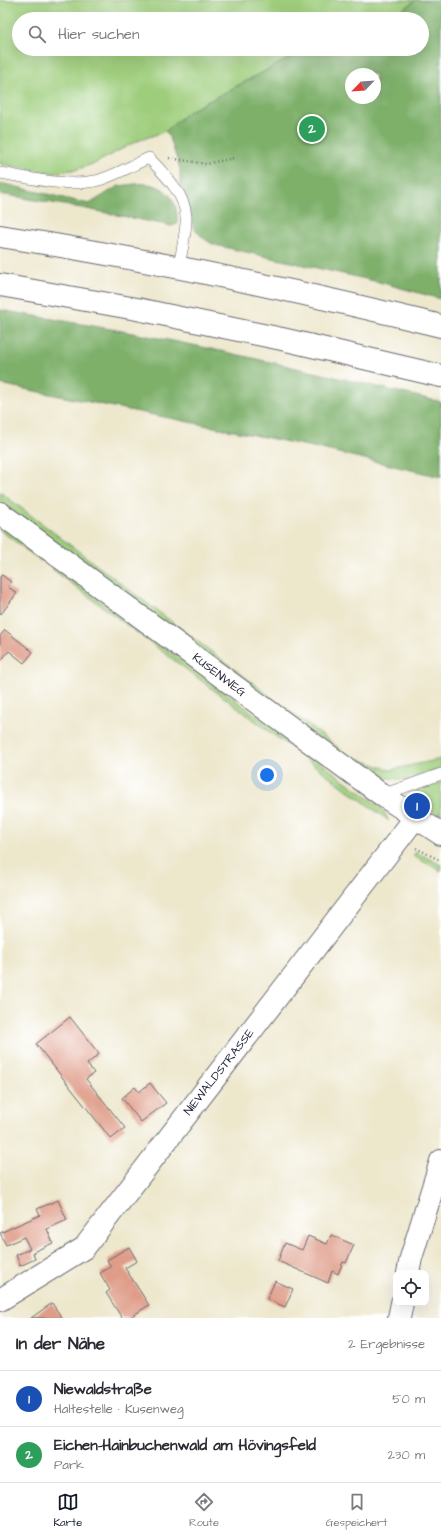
<!DOCTYPE html>
<html lang="de">
<head>
<meta charset="utf-8">
<style>
	:root { --surface:#fff; --page:#f7f7f7; --text:#2b2b33; --muted:#7c7c81; --line:#e1e1e2; --accent:#111827 }
	body { margin:0; font-family:"Architects Daughter",sans-serif; background:var(--page); color:var(--text) }
	.controls { position:absolute; right:12px; bottom:12px; display:grid; overflow:hidden; border-radius:8px; box-shadow:0 4px 16px #0002 }
	.controls button { width:36px; height:36px; display:grid; place-items:center; padding:0; border:0; border-bottom:1px solid var(--line); background:var(--surface); color:var(--text); font:20px sans-serif }
	.compass { position:absolute; left:345px; top:68px; width:36px; height:36px; border-radius:50%; background:var(--surface); box-shadow:0 4px 16px #0002; rotate:245deg }
	.you { position:absolute; left:267px; top:775px; width:14px; height:14px; margin:-10px; border:3px solid #fff; border-radius:50%; background:#1a73e8; box-shadow:0 0 0 6px #1a73e833 }
	.badge { display:grid; place-items:center; width:26px; height:26px; border-radius:50%; background:var(--accent); color:#fff; font-size:13px; font-weight:700 }
	.pin { position:absolute; translate:-50% -50%; border:2px solid #fff; box-shadow:0 1px 4px #0006 }
	.list { margin:0; padding:0; list-style:none }
	h2 { display:flex; justify-content:space-between; align-items:center; height:52px; margin:0; padding:0 16px; font-size:17px }
	h2 small { font-size:13px; font-weight:400; color:var(--muted) }
	.list li { display:grid; grid-template-columns:26px 1fr auto; gap:12px; align-items:center; box-sizing:border-box; height:56px; padding:0 16px; border-top:1px solid var(--line) }
	.list b { display:block; font-size:15px; white-space:nowrap }
	.list p { margin:0; font-size:13px; white-space:nowrap; color:var(--muted) }
	.list em { font-size:13px; font-style:normal; color:var(--muted) }
	.icon { flex:none; width:22px; height:22px; fill:none; stroke:currentColor; stroke-width:2; stroke-linecap:round; stroke-linejoin:round }
	.map { position:relative; flex:none; width:441px; height:1318px; overflow:hidden }
	.search { position:absolute; background:var(--surface); box-shadow:0 4px 16px #0002; left:12px; right:12px; top:12px; height:44px; display:flex; align-items:center; gap:10px; box-sizing:border-box; padding:0 14px; border-radius:22px; color:var(--muted); font-size:15px }
	.sheet { height:164px; background:var(--surface) }
	nav { display:flex; justify-content:space-around; align-items:center; box-sizing:border-box; height:56px; border-top:1px solid var(--line); background:var(--surface); font-size:11px; color:var(--muted) }
	nav a { display:grid; justify-items:center; gap:2px }
	nav .on { color:var(--accent) }
	.map>svg:first-child { display:block }
	.green { fill:#9ecd7b; stroke:#60785b }
	.forest { fill:#7eb06b; stroke:#506953; fill-rule:evenodd }
	.building { fill:#df9d89 }
	.lines { fill:none; stroke-linecap:round; stroke-linejoin:round }
	.service-casing { stroke:#69676e; stroke-width:12 }
	.minor-casing { stroke:#69676e; stroke-width:24 }
	.tertiary-casing { stroke:#69676e; stroke-width:24 }
	.motorway-casing { stroke:#69676e; stroke-width:24 }
	.path { stroke:#69676e; stroke-width:2.5; stroke-dasharray:1 3; stroke-linecap:butt }
	.service { stroke:#fff; stroke-width:11 }
	.minor { stroke:#fff; stroke-width:22 }
	.tertiary { stroke:#fff; stroke-width:22 }
	.motorway { stroke:#fff; stroke-width:22 }
	.labels { text-anchor:middle; dominant-baseline:central; stroke-width:3; stroke-linejoin:round; paint-order:stroke }
	.street-label { font-size:12px; fill:#22223b; stroke:#fff }
</style>
</head>
<body>
<div class="map">
<svg width="441" height="1318" viewBox="0 0 441 1318">
	<rect width="100%" height="100%" fill="#fff"/>
	<filter id="ink" filterUnits="userSpaceOnUse"><feTurbulence type="fractalNoise" baseFrequency=".025" numOctaves="2"/><feDisplacementMap in="SourceGraphic" scale="8" xChannelSelector="R" yChannelSelector="G"/><feConvolveMatrix kernelMatrix="1 2 1 2 8 2 1 2 1" color-interpolation-filters="sRGB"/></filter>
	<filter id="wash" filterUnits="userSpaceOnUse"><feTurbulence type="fractalNoise" baseFrequency=".012" numOctaves="4" result="noise"/><feDisplacementMap in="SourceGraphic" scale="16" xChannelSelector="R" yChannelSelector="G"/><feGaussianBlur stdDeviation="0.9" result="paint"/><feColorMatrix in="noise" values="0 0 0 0 0 0 0 0 0 0 0 0 0 0 0 0 0 1.4 0 .05"/><feComposite in="paint" operator="in"/></filter>
	<g filter="url(#wash)">
		<rect width="100%" height="100%" fill="#ede7cc"/>
		<g class="green">
			<path d="M0,0H416L401,11L384,19H19V49H311L299,53L188,112L166,131L135,142L96,163L78,169L54,173L0,164Z"/>
			<path d="M0,492L348,755L390,770L441,759V769L406,780L372,776L363,772L0,501Z"/>
			<path d="M0,521L41,555L42,559L41,561L0,530Z"/>
			<path d="M55,567L382,808L389,821L52,569Z"/>
			<path d="M441,782V816L408,797L422,788Z"/>
			<path d="M416,852L441,865V871L413,856Z"/>
		</g>
		<g class="forest">
			<path d="M416,0H441V299L379,282L215,245C206,241 200,236 194,228L180,182V169L171,141L166,131L188,112L299,53L311,49H422V19H384L401,11ZM351,74H375V98H351Z"/>
			<path d="M0,183L89,204C98,199 111,190 119,186C124,185 130,185 135,184C162,181 179,196 177,224L171,226L82,208L0,194Z"/>
			<path d="M0,310C41,317 82,324 122,331C229,351 335,377 441,402V477L313,447L0,384Z"/>
		</g>
		<g id="blocks">
			<g class="building">
				<path d="M2,575L11,582L8,587L17,593L1,614L0,613V577Z"/>
				<path d="M5,630L33,652L24,663L9,651L0,662V636Z"/>
				<path d="M70,1017L99,1054L87,1064L94,1073L86,1079L125,1128L111,1139L36,1044Z"/>
				<path d="M150,1083L166,1103L141,1122L122,1098L135,1087L139,1092Z"/>
				<path d="M58,1200L67,1220L47,1229L53,1243L33,1252L35,1259L20,1266L16,1255L30,1249L24,1237L6,1245L0,1233L40,1215L37,1209Z"/>
				<path d="M331,1235L354,1245L346,1263L343,1262L338,1274L332,1271L328,1283L278,1261L285,1243L302,1250L308,1236L327,1244Z"/>
				<path d="M129,1247L137,1261L125,1268L149,1305L129,1318H122L106,1293L110,1290L100,1273L111,1267L107,1260Z"/>
				<path d="M275,1281L293,1289L285,1307L267,1299Z"/>
				<path d="M52,1303L62,1318H31Z"/>
			</g>
		</g>
	</g>
	<g filter="url(#ink)">
		<use href="#blocks" fill-opacity="0" stroke="#69676e" stroke-width="1"/>
		<g class="lines">
			<g class="service-casing">
				<g id="service">
					<path d="M0,173C31,178 64,187 95,181C113,177 132,165 149,158C164,174 185,193 186,217C187,229 181,254 179,267"/>
					<path d="M382,795L441,774"/>
				</g>
			</g>
			<g class="minor-casing">
				<g id="minor">
					<path d="M408,1273L411,1258L441,1161"/>
					<path d="M0,1300L84,1248L415,818"/>
					<path d="M399,1318L402,1303"/>
				</g>
			</g>
			<g class="tertiary-casing">
				<path id="tertiary" d="M0,513L382,795L441,834"/>
			</g>
			<g class="motorway-casing">
				<g id="motorway">
					<path d="M0,236C148,259 295,290 441,326"/>
					<path d="M0,285L137,309L282,339L441,376"/>
				</g>
			</g>
			<g class="path">
				<path d="M169,158L206,164L234,158"/>
				<path d="M416,848L441,861"/>
			</g>
			<use href="#service" class="service"/>
			<use href="#minor" class="minor"/>
			<use href="#tertiary" class="tertiary"/>
			<use href="#motorway" class="motorway"/>
		</g>
	</g>
	<g class="labels">
		<g class="street-label">
			<text transform="translate(219 675) rotate(37)">KUSENWEG</text>
			<text transform="translate(219 1072) rotate(-52)">NIEWALDSTRASSE</text>
		</g>
	</g>
</svg>
<div class="controls">
<button><svg class="icon" aria-label="locate" viewBox="0 0 24 24"><circle cx="12" cy="12" r="6"/><path d="M12 2v4M12 18v4M2 12h4M18 12h4"/></svg></button>
</div>
<svg class="compass" viewBox="-18 -18 36 36"><path d="M0-13l5 13h-10z" fill="#e53935"/><path d="M0 13l5-13h-10z" fill="#7c7c81"/></svg>
<div class="you"></div>
<div class="pin badge" style="left:417px;top:806px;background:#1a4fb4">1</div>
<div class="pin badge" style="left:312px;top:129px;background:#2e9e5b">2</div>
<div class="search"><svg class="icon" aria-label="search" viewBox="0 0 24 24"><circle cx="10" cy="10" r="6"/><path d="M15 15l6 6"/></svg>Hier suchen</div>
</div>
<section class="sheet">
<h2>In der Nähe<small>2 Ergebnisse</small></h2>
<ul class="list">
<li><span class="badge" style="background:#1a4fb4">1</span><div><b>Niewaldstraße</b><p>Haltestelle · Kusenweg</p></div><em>50 m</em></li>
<li><span class="badge" style="background:#2e9e5b">2</span><div><b>Eichen-Hainbuchenwald am Hövingsfeld</b><p>Park</p></div><em>230 m</em></li>
</ul>
</section>
<nav>
<a class="on"><svg class="icon" aria-label="map" viewBox="0 0 24 24"><path d="M3 6l6-2 6 2 6-2v14l-6 2-6-2-6 2zM9 4v14M15 6v14"/></svg>Karte</a>
<a><svg class="icon" aria-label="directions" viewBox="0 0 24 24"><path d="M12 3l9 9-9 9-9-9zM9 14v-3h6M13 9l2 2-2 2"/></svg>Route</a>
<a><svg class="icon" aria-label="saved" viewBox="0 0 24 24"><path d="M7 4h10v16l-5-4-5 4z"/></svg>Gespeichert</a>
</nav>
</body>
</html>
